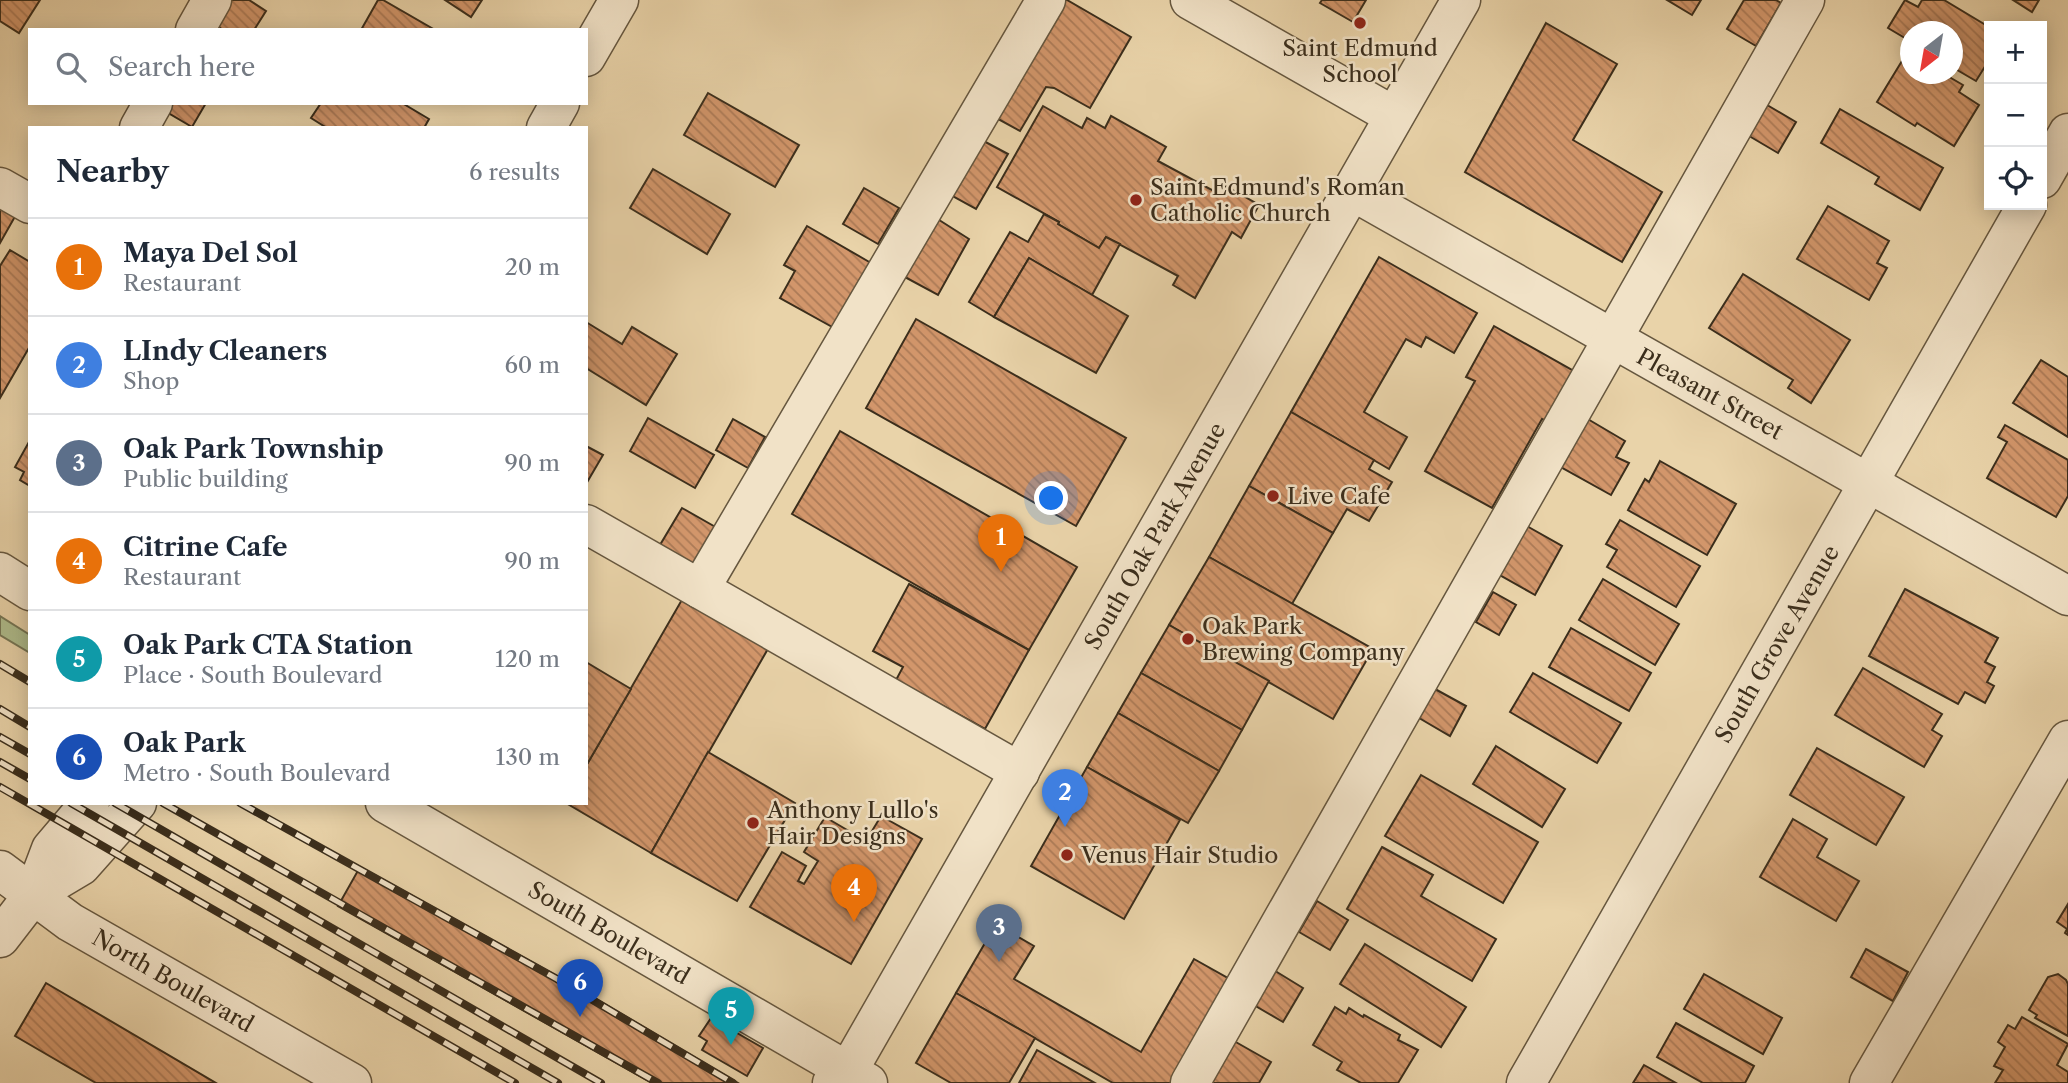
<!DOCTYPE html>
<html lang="en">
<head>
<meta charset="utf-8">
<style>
	:root { --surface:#fff; --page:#f2f2f3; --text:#1f2937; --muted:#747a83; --line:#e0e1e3; --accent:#8f2418 }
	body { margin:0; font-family:"Libre Caslon Text",serif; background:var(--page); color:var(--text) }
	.controls { position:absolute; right:21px; top:21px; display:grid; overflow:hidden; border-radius:0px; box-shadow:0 4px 18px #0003 }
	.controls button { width:63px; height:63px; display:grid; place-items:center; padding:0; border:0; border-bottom:2px solid var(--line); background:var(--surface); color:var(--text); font:35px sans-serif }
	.compass { position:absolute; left:1900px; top:21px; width:63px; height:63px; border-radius:50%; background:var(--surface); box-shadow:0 4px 18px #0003; rotate:211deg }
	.you { position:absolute; left:1052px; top:499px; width:24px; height:24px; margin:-18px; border:5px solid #fff; border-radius:50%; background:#1a73e8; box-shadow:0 0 0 10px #1a73e833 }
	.badge { display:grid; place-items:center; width:46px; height:46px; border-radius:50%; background:var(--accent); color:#fff; font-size:23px; font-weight:700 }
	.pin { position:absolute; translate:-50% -58px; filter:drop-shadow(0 2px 4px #0008) }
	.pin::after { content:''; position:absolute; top:37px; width:24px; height:21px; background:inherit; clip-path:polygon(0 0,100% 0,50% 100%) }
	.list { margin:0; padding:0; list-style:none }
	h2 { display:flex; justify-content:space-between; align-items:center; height:91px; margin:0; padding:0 28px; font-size:30px }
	h2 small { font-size:23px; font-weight:400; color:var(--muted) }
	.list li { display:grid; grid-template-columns:46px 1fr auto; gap:21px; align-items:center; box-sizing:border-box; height:98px; padding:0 28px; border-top:2px solid var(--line) }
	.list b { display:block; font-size:26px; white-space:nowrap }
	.list p { margin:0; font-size:23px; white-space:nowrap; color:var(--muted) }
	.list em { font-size:23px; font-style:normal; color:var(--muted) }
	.icon { flex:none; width:38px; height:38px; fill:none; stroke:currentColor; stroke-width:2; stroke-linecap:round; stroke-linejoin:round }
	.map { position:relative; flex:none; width:2068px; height:1083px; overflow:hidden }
	.search { position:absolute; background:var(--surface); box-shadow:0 4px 18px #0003; left:28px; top:28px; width:560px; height:77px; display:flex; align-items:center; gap:18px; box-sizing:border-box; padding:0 24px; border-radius:0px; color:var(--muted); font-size:26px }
	.panel { position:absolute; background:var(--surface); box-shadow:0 4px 18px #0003; left:28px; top:126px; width:560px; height:679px; border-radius:0px }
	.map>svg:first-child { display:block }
	.green { fill:#afbe8e; stroke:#757655; stroke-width:2 }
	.building { fill:url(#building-back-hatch); stroke:#3b2e1c; stroke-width:2 }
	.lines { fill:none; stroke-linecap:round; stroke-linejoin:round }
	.minor-casing { stroke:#66573f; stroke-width:41 }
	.minor { stroke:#f1e2c7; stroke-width:38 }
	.rail-casing { stroke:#3b2e1c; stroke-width:8 }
	.rail { stroke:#f1e2c7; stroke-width:5; stroke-dasharray:16; stroke-linecap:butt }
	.poi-dot { fill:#8f2418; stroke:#f1e2c7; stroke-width:2.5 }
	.labels { text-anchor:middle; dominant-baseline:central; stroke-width:5; stroke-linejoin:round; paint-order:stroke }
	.poi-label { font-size:23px; fill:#3b2e1c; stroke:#f1e2c7; text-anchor:start }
	.street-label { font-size:23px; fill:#3b2e1c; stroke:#f1e2c7 }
</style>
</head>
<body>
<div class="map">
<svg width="2068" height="1083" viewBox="0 0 2068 1083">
	<defs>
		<pattern id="building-back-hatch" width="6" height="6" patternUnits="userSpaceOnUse" patternTransform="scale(1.75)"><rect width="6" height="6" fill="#d2966b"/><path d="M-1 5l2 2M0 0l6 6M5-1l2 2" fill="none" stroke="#ac7b57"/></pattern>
	</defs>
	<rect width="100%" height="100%" fill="#e9d3a9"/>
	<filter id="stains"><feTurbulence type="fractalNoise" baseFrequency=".00286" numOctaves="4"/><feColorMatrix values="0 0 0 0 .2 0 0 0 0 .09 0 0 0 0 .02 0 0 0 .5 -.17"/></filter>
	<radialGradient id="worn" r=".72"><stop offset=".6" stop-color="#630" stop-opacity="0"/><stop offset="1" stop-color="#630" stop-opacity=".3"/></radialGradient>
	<path class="green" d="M0,616L30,635V653L0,635Z"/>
	<g class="building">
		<path d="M0,0H40L19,33L0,21Z"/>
		<path d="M230,0H249L266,11L254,30H223L215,24Z"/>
		<path d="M378,0H383L435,30H361Z"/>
		<path d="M445,0H482L471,17Z"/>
		<path d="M1055,0H1067L1131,37L1090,108L1054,88L1046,87L1020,131L989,114Z"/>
		<path d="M1322,0H1366L1353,22L1320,3Z"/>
		<path d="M1667,0H1701L1692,15Z"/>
		<path d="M1744,0H1776L1781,3L1756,46L1727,29Z"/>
		<path d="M1905,0L1918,7L1922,0H1944L1989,27V60L1976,81L1952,67V32H1910V41L1888,28Z"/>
		<path d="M2013,0H2039L2032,12Z"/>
		<path d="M1546,23L1617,64L1573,140L1662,192L1622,262L1465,172Z"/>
		<path d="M1908,51L1910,53V74H1944L1963,85L1959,92L1979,105L1954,146L1917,123L1915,126L1877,102Z"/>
		<path d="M708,93L799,145L775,187L684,135Z"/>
		<path d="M1762,102L1796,122L1778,153L1744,133Z"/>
		<path d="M169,103H206L192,127L165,111Z"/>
		<path d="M321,103H402L429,119L424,128H327L311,118Z"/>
		<path d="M1043,106L1082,128L1087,118L1105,128L1111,116L1166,147L1158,161L1221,195L1226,186L1259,205L1241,238L1232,232L1195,298L1173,285L1178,276L1106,237L1099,248L1058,224L1059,222L997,187Z"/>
		<path d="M1840,109L1943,168L1920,210L1875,184L1879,177L1821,143Z"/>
		<path d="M978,138L1008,154L976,209L945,192Z"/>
		<path d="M653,169L730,214L707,254L630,208Z"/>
		<path d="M864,188L899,208L878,244L843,224Z"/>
		<path d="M0,204L17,213L0,243Z"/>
		<path d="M1828,206L1889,241L1877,263L1887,268L1869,300L1797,259Z"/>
		<path d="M1044,214L1059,222L1058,224L1099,248L1106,237L1120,244L1092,295L1029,258L994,317L969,302L1010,232L1028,242Z"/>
		<path d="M936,218L969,239L938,295L903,276Z"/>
		<path d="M807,226L871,263L834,328L780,298L795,271L784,265Z"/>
		<path d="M10,250L30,262V346L0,398V266Z"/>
		<path d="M1379,257L1477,313L1454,353L1426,337L1421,347L1406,339L1364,412L1407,437L1389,469L1291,412Z"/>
		<path d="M1029,258L1128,316L1096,373L994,317Z"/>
		<path d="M1743,274L1850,340L1811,403L1788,388L1793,380L1709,328Z"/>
		<path d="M916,319L1126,438L1076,526L866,408Z"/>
		<path d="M586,322L622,344L632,327L677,354L646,405L586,368Z"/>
		<path d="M1494,326L1579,374L1551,423L1542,419L1492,508L1425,471L1475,381L1466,377Z"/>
		<path d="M2041,360L2068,377V437L2013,403Z"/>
		<path d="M1291,412L1374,460L1369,469L1392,482L1369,521L1347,509L1333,533L1249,486Z"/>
		<path d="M648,418L714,455L695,488L630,451Z"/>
		<path d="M1586,418L1625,441L1616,457L1629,463L1611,495L1559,466Z"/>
		<path d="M733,419L765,437L748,468L716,450Z"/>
		<path d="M2005,425L2068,460V496L2056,517L1987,478L2007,442L1998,437Z"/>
		<path d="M840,431L1077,567L1029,650L792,514Z"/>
		<path d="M30,440V486L20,480L24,472L15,467Z"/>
		<path d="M586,446L603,455L586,484Z"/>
		<path d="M1660,461L1736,504L1707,555L1628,510L1645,479L1649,482Z"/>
		<path d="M1249,486L1333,533L1292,604L1209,557Z"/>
		<path d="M682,508L719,529L697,567L660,545Z"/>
		<path d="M1620,520L1700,566L1676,607L1607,567L1617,550L1606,544Z"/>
		<path d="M1525,525L1562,546L1535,595L1498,574Z"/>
		<path d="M1209,557L1373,649L1333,719L1169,625Z"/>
		<path d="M1603,579L1679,624L1655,665L1579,620Z"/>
		<path d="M909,584L1029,650L985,729L896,680L903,667L873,651Z"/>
		<path d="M1905,589L1998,638L1985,662L1995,667L1987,682L1994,686L1985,703L1965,692L1958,704L1869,656Z"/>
		<path d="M687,591L773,640L651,853L566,803H586V766Z"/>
		<path d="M1493,592L1516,605L1499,635L1476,622Z"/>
		<path d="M1169,625L1269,681L1242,730L1141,673Z"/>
		<path d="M1571,628L1651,673L1629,711L1549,667Z"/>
		<path d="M586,662L631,689L586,766Z"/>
		<path d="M1863,668L1942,714L1932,730L1942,736L1924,767L1835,715Z"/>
		<path d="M1141,673L1242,730L1219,771L1118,713Z"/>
		<path d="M1533,673L1621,723L1597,763L1510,712Z"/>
		<path d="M1435,689L1466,706L1450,736L1419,718Z"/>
		<path d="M1118,713L1219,771L1188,823L1087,767Z"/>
		<path d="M1496,746L1565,789L1542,827L1473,784Z"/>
		<path d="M1817,748L1904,797L1876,845L1790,795Z"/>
		<path d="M708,752L795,803L737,901L651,853Z"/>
		<path d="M1087,767L1180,820L1124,919L1031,866Z"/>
		<path d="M1421,775L1538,842L1503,903L1385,836Z"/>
		<path d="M881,816L922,839L851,964L750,907L782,852L806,866L798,881L804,884L818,861L804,852L825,817L866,841Z"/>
		<path d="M1793,819L1827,839L1817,857L1859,881L1836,921L1760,877Z"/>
		<path d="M1382,847L1433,875L1421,896L1496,939L1472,981L1347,909Z"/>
		<path d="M360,867L559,977L738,1083H652L338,906Z"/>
		<path d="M1317,901L1348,920L1330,950L1299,932Z"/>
		<path d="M2068,904V935L2065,933L2067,929L2057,922Z"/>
		<path d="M996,924L1034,946L1014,979L1141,1052L1194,959L1233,981L1175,1083H1113L956,993Z"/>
		<path d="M1365,944L1466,1007L1441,1047L1340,984Z"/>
		<path d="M1866,949L1908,972L1893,1001L1851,977Z"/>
		<path d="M1272,969L1303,988L1283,1022L1252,1004Z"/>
		<path d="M1704,974L1782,1018L1763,1054L1684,1009Z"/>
		<path d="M2058,974L2066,980L2068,984V1036L2035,1018L2037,1015L2029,1010L2048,977Z"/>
		<path d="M46,983L216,1083H96L15,1036Z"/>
		<path d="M956,993L1035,1038L1009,1083H951L916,1063Z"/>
		<path d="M1335,1007L1346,1014L1349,1008L1363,1017L1364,1015L1400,1035L1398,1040L1418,1050L1398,1083H1361L1337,1070L1342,1062L1313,1045Z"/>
		<path d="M2022,1017L2068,1044L2057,1065L2068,1072V1083H1995L2003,1070L1994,1066L2005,1047L1998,1042L2008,1025L2015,1029Z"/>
		<path d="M711,1018L763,1048L747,1076L702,1050L707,1041L699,1036Z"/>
		<path d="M1676,1023L1754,1066L1745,1083H1703L1657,1057Z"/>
		<path d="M1234,1041L1271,1062L1259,1083H1210Z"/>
		<path d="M1037,1050L1095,1083H1019Z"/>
		<path d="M1644,1065L1676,1083H1633Z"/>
	</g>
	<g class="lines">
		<g class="minor-casing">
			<g id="minor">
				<path d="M1190,0L1394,116"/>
				<path d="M195,30L212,0"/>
				<path d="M586,57L619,0"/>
				<path d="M139,128L153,103"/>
				<path d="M546,128L560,103"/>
				<path d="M2042,179L2068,133"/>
				<path d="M0,187L30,204"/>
				<path d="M1352,191L2068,596"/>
				<path d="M586,524L1020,772"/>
				<path d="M0,572L30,591"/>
				<path d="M700,589L1046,0"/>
				<path d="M385,803L868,1083"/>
				<path d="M0,870L70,922L352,1083"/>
				<path d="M34,894L51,849L90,803"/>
				<path d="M0,938L34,894L81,866L137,803"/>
				<path d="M832,1083L848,1071L1461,0"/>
				<path d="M1190,1083L1805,0"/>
				<path d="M1526,1083L2027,205"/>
				<path d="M1869,1083L2068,740"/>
			</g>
		</g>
		<use href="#minor" class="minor"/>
		<g class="rail-casing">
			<g id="rail">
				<path d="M0,664L30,682"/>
				<path d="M0,709L30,727"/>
				<path d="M0,737L30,754"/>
				<path d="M0,762L30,779"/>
				<path d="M0,787L515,1083"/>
				<path d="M71,803L558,1083"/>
				<path d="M115,803L601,1083"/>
				<path d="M163,803L658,1083"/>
				<path d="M240,803L557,979L733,1083"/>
			</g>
		</g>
		<use href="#rail" class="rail"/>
	</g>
	<g class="poi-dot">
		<circle cx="1360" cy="23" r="7"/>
		<circle cx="1136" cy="200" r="7"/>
		<circle cx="1273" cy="496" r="7"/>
		<circle cx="1188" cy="639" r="7"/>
		<circle cx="753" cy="823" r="7"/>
		<circle cx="1067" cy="855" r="7"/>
	</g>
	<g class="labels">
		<g class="poi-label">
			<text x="1360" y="48" text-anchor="middle">Saint Edmund<tspan x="1360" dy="26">School</tspan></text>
			<text x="1150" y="187">Saint Edmund's Roman<tspan x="1150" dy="26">Catholic Church</tspan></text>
			<text x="1287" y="496">Live Cafe</text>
			<text x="1202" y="626">Oak Park<tspan x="1202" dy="26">Brewing Company</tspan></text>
			<text x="767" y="810">Anthony Lullo's<tspan x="767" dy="26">Hair Designs</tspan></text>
			<text x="1081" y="855">Venus Hair Studio</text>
		</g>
		<g class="street-label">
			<text transform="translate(1710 394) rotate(29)">Pleasant Street</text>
			<text transform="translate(1155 536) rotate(-60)">South Oak Park Avenue</text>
			<text transform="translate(1777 644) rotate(-60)">South Grove Avenue</text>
			<text transform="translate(609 933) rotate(30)">South Boulevard</text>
			<text transform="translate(173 981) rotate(30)">North Boulevard</text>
		</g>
	</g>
	<rect width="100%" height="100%" filter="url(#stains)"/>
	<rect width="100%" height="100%" fill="url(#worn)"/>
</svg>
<div class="controls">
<button>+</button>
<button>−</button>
<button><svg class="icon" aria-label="locate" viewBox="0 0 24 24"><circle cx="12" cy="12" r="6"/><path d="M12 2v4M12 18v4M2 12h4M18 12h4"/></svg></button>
</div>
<svg class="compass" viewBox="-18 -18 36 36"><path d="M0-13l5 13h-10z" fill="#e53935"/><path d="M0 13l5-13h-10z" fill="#747a83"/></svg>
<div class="you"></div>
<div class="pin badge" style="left:1001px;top:572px;background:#e8710a">1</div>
<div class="pin badge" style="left:1065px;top:827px;background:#3f7fe0">2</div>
<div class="pin badge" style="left:999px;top:962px;background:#5c6f8a">3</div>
<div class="pin badge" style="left:854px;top:922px;background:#e8710a">4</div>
<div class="pin badge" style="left:731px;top:1045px;background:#0f9aa8">5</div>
<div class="pin badge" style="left:580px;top:1017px;background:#1a4fb4">6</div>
<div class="search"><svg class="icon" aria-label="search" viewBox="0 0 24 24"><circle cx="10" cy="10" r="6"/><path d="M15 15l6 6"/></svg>Search here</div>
<section class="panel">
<h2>Nearby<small>6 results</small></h2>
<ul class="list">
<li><span class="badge" style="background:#e8710a">1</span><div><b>Maya Del Sol</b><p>Restaurant</p></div><em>20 m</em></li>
<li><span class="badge" style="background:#3f7fe0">2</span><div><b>LIndy Cleaners</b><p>Shop</p></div><em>60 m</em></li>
<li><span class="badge" style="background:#5c6f8a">3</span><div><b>Oak Park Township</b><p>Public building</p></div><em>90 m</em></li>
<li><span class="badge" style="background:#e8710a">4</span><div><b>Citrine Cafe</b><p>Restaurant</p></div><em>90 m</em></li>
<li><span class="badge" style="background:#0f9aa8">5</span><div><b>Oak Park CTA Station</b><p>Place · South Boulevard</p></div><em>120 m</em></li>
<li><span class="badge" style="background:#1a4fb4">6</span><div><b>Oak Park</b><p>Metro · South Boulevard</p></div><em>130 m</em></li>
</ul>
</section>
</div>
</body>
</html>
